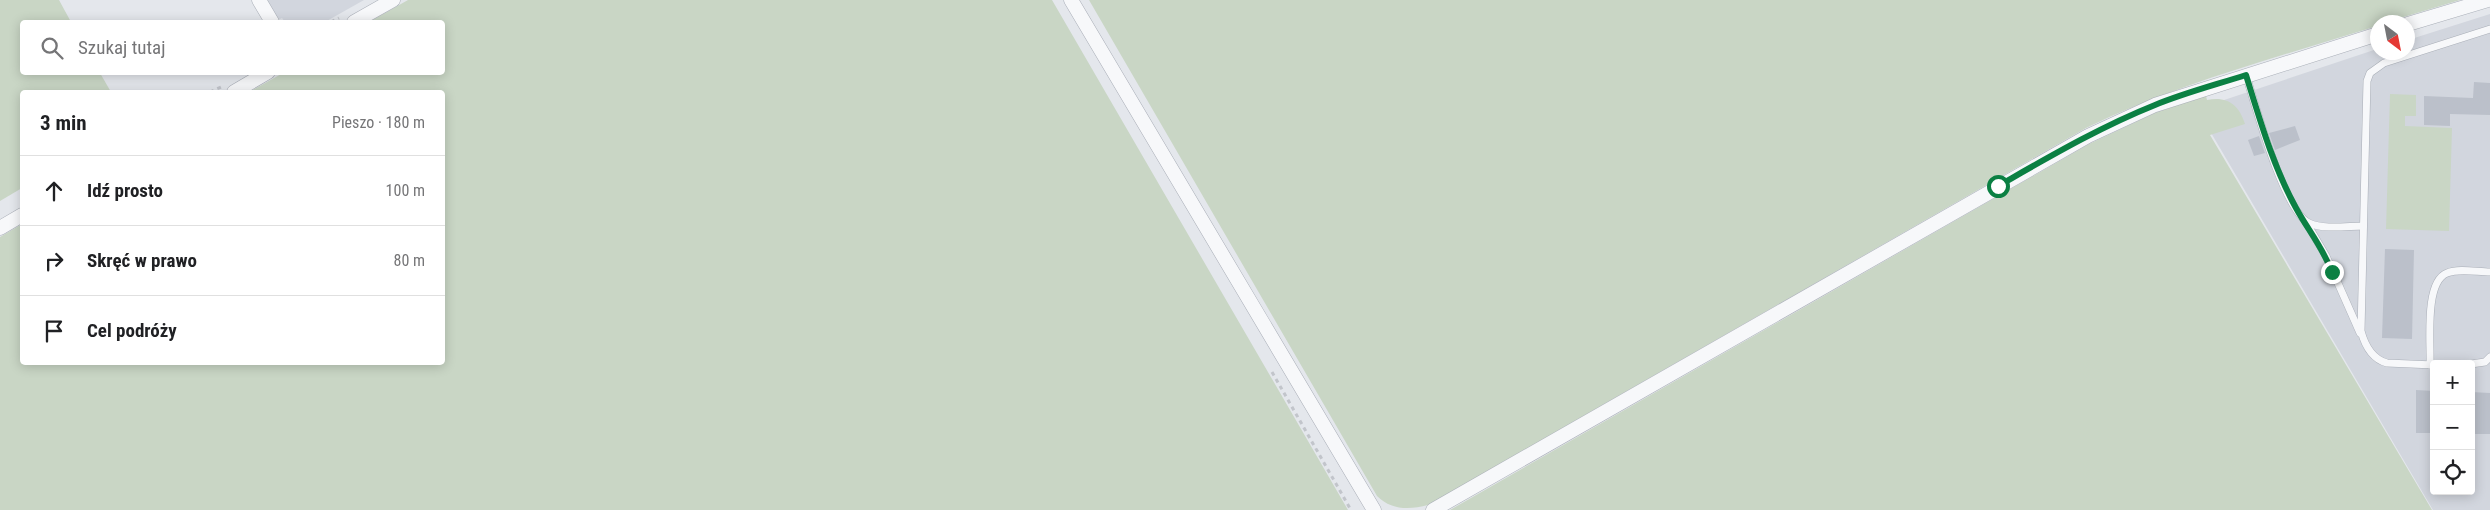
<!DOCTYPE html>
<html lang="pl">
<head>
<meta charset="utf-8">
<style>
	:root { --surface:#fff; --page:#f2f2f2; --text:#202124; --muted:#757577; --line:#e0e0e0 }
	body { margin:0; font-family:"Roboto Condensed",sans-serif; background:var(--page); color:var(--text) }
	.controls { position:absolute; right:15px; bottom:15px; display:grid; overflow:hidden; border-radius:5px; box-shadow:0 2px 12px #0003 }
	.controls button { width:45px; height:45px; display:grid; place-items:center; padding:0; border:0; border-bottom:1px solid var(--line); background:var(--surface); color:var(--text); font:25px sans-serif }
	.compass { position:absolute; left:2370px; top:15px; width:45px; height:45px; border-radius:50%; background:var(--surface); box-shadow:0 2px 12px #0003; rotate:148deg }
	.stop { position:absolute; width:15px; height:15px; margin:-11px; border:4px solid #0b8043; border-radius:50%; background:#fff }
	.stop.end { background:#0b8043; border-color:#fff; box-shadow:0 1px 5px #0008 }
	.list { margin:0; padding:0; list-style:none }
	h2 { display:flex; justify-content:space-between; align-items:center; height:65px; margin:0; padding:0 20px; font-size:21px }
	h2 small { font-size:16px; font-weight:400; color:var(--muted) }
	.list li { display:grid; grid-template-columns:32px 1fr auto; gap:15px; align-items:center; box-sizing:border-box; height:70px; padding:0 20px; border-top:1px solid var(--line) }
	.list b { display:block; font-size:19px; white-space:nowrap }
	.list em { font-size:16px; font-style:normal; color:var(--muted) }
	.icon { flex:none; width:28px; height:28px; fill:none; stroke:currentColor; stroke-width:2; stroke-linecap:round; stroke-linejoin:round }
	.map { position:relative; flex:none; width:2490px; height:510px; overflow:hidden }
	.search { position:absolute; background:var(--surface); box-shadow:0 2px 12px #0003; left:20px; top:20px; width:425px; height:55px; display:flex; align-items:center; gap:12px; box-sizing:border-box; padding:0 18px; border-radius:5px; color:var(--muted); font-size:19px }
	.panel { position:absolute; background:var(--surface); box-shadow:0 2px 12px #0003; left:20px; top:90px; width:425px; height:275px; border-radius:5px }
	.map>svg:first-child { display:block }
	.built { fill:#d2d6de; fill-rule:evenodd }
	.green { fill:#c9d6c5 }
	.building { fill:#bbc0ca }
	.lines { fill:none; stroke-linecap:round; stroke-linejoin:round }
	.lane-casing { stroke:#a9aeb7; stroke-width:8 }
	.street-casing { stroke:#a9aeb7; stroke-width:15 }
	.path { stroke:#c2c5cb; stroke-width:3; stroke-dasharray:4 4; stroke-linecap:butt }
	.lane { stroke:#f7f8fa; stroke-width:7 }
	.street { stroke:#f7f8fa; stroke-width:14 }
	.route { stroke:#0b8043; stroke-width:6 }
</style>
</head>
<body>
<div class="map">
<svg width="2490" height="510" viewBox="0 0 2490 510">
	<rect width="100%" height="100%" fill="#e4e7ec"/>
	<g class="built">
		<path d="M266,0H364L325,22H285L282,18L278,20Z"/>
		<path d="M2490,14V510H2433L2197,109L2377,49L2378,52H2408V40ZM2434,364H2471V491H2434Z"/>
	</g>
	<g class="green">
		<path d="M0,0H59L71,22H22V72L100,73L111,92H22V188L0,201Z"/>
		<path d="M408,0H1052L1348,510H0V237L22,224V362H442V92H249L283,73L442,72V22H369Z"/>
		<path d="M1089,0H2460L2387,22H2378L2377,26C2279,57 2179,83 2086,128L1428,505C1409,510 1391,510 1377,496Z"/>
		<path d="M2390,94L2416,95V116H2405V126L2452,128L2449,231L2386,229Z"/>
		<path d="M2206,96L2207,100C2228,96 2239,105 2245,124L2210,135L2432,510H1450L2089,144L2157,112Z"/>
	</g>
	<g class="building">
		<path d="M2474,82L2490,83V115L2450,114V126L2424,125V96L2473,98Z"/>
		<path d="M2295,126L2300,140L2275,150L2269,133Z"/>
		<path d="M2259,136L2265,153L2254,156L2248,140Z"/>
		<path d="M2385,249L2414,250L2412,339L2382,338Z"/>
		<path d="M2416,390L2434,391V433H2416Z"/>
		<path d="M2471,392L2490,393V434H2471Z"/>
	</g>
	<g class="lines">
		<g class="lane-casing">
			<g id="lane">
				<path d="M2246,75C2255,104 2284,211 2309,223C2324,230 2348,226 2363,226"/>
				<path d="M2306,222L2326,256L2360,333"/>
				<path d="M2471,364L2485,362L2490,357"/>
				<path d="M2430,365C2431,343 2424,282 2447,273C2459,268 2477,272 2490,272"/>
				<path d="M2434,365L2387,363C2372,359 2365,346 2361,331L2367,81L2370,73L2384,63L2490,29"/>
			</g>
		</g>
		<g class="street-casing">
			<g id="street">
				<path d="M259,0L272,22"/>
				<path d="M1071,0L1374,510"/>
				<path d="M354,22L393,0"/>
				<path d="M2408,24L2488,0"/>
				<path d="M234,92L268,72"/>
				<path d="M0,228L22,215"/>
				<path d="M1433,510L2088,136L2155,105L2378,34"/>
			</g>
		</g>
		<g class="path">
			<path d="M331,22L339,18"/>
			<path d="M210,92L221,87"/>
			<path d="M1272,372L1351,510"/>
		</g>
		<use href="#lane" class="lane"/>
		<use href="#street" class="street"/>
	</g>
	<g class="lines">
		<path class="route" d="M1998,186C2049,157 2100,127 2155,105C2184,93 2215,85 2246,75C2260,120 2273,166 2296,208C2308,230 2323,248 2332,272"/>
	</g>
</svg>
<div class="controls">
<button>+</button>
<button>−</button>
<button><svg class="icon" aria-label="locate" viewBox="0 0 24 24"><circle cx="12" cy="12" r="6"/><path d="M12 2v4M12 18v4M2 12h4M18 12h4"/></svg></button>
</div>
<svg class="compass" viewBox="-18 -18 36 36"><path d="M0-13l5 13h-10z" fill="#e53935"/><path d="M0 13l5-13h-10z" fill="#757577"/></svg>
<div class="stop" style="left:1998px;top:186px"></div>
<div class="stop end" style="left:2332px;top:272px"></div>
<div class="search"><svg class="icon" aria-label="search" viewBox="0 0 24 24"><circle cx="10" cy="10" r="6"/><path d="M15 15l6 6"/></svg>Szukaj tutaj</div>
<section class="panel">
<h2>3 min<small>Pieszo · 180 m</small></h2>
<ul class="list">
<li><svg class="icon" aria-label="ahead" viewBox="0 0 24 24"><path d="M12 20V5M6 11l6-6 6 6"/></svg><div><b>Idź prosto</b></div><em>100 m</em></li>
<li><svg class="icon" aria-label="right" viewBox="0 0 24 24"><path d="M7 20v-9h11M14 6l5 5-5 5"/></svg><div><b>Skręć w prawo</b></div><em>80 m</em></li>
<li><svg class="icon" aria-label="arrive" viewBox="0 0 24 24"><path d="M6 21V4h12l-3 4 3 4H6"/></svg><div><b>Cel podróży</b></div></li>
</ul>
</section>
</div>
</body>
</html>
